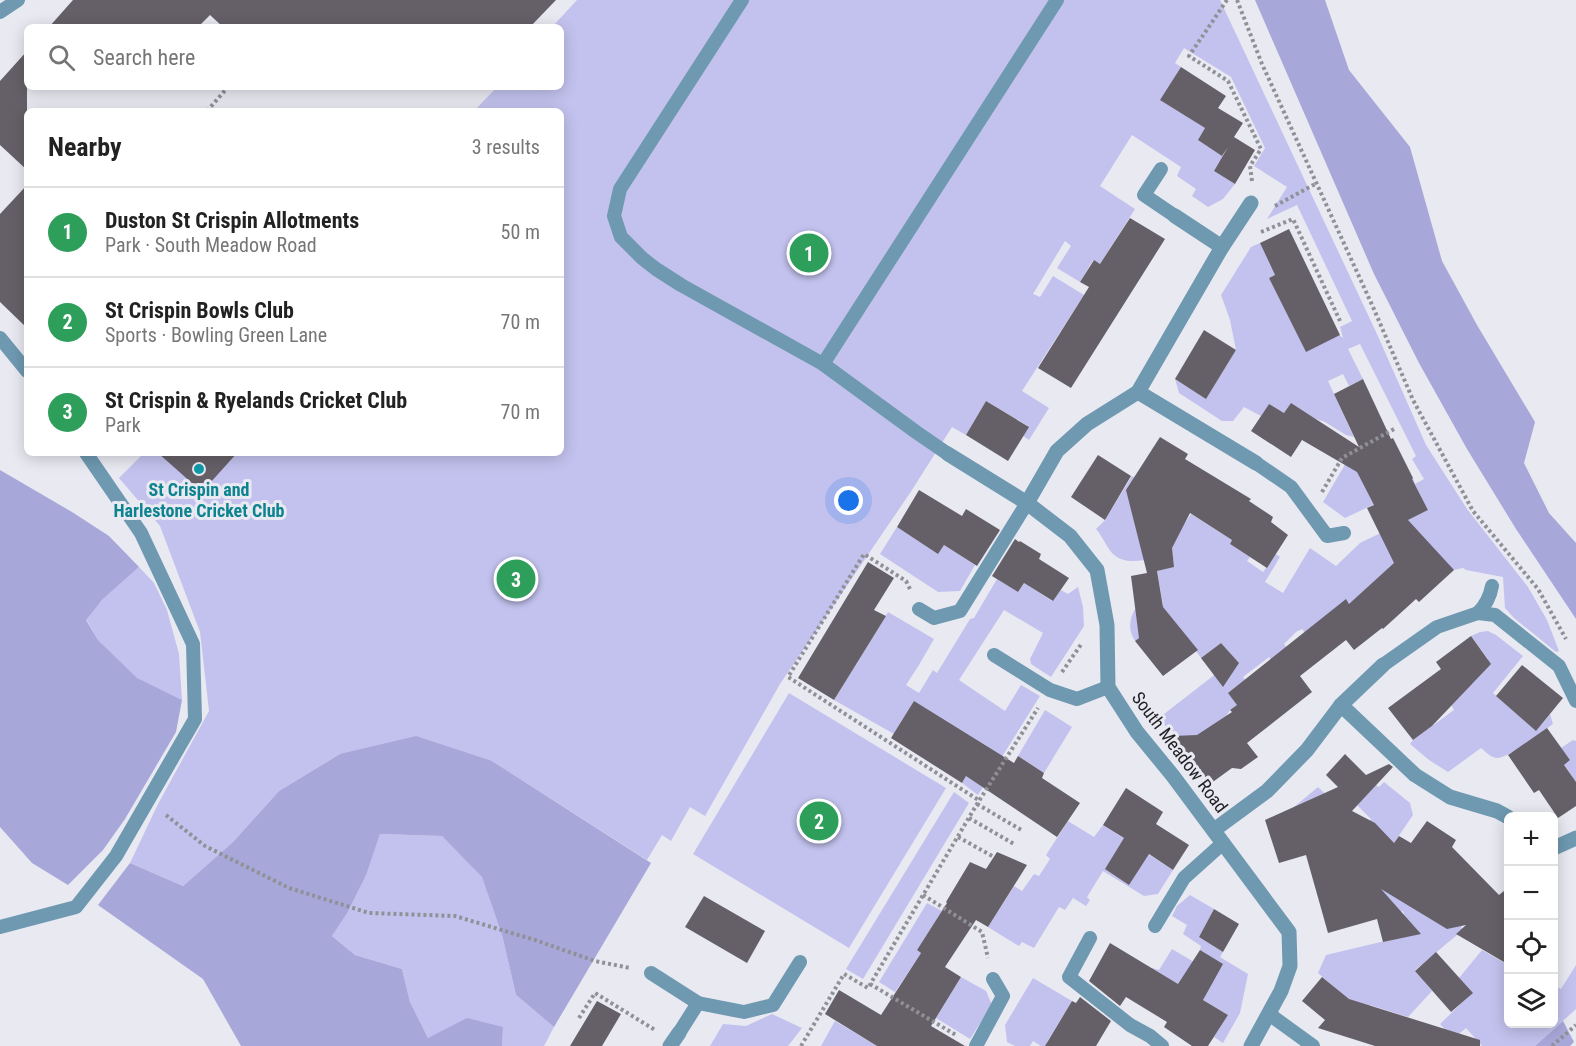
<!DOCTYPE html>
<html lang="en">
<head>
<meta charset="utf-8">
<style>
	:root { --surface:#fff; --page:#f2f2f2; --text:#222; --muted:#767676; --line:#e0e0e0; --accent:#0b8043 }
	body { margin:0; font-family:"Roboto Condensed",sans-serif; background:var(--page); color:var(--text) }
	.controls { position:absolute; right:18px; bottom:18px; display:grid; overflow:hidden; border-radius:9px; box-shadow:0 3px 15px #0003 }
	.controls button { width:54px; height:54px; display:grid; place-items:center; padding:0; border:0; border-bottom:2px solid var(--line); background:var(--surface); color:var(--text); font:30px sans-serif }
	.you { position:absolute; left:849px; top:501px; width:21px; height:21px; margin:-15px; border:4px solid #fff; border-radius:50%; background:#1a73e8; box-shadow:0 0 0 9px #1a73e833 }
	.badge { display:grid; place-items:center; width:39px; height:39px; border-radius:50%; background:var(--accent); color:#fff; font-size:20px; font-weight:700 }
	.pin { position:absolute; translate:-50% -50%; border:3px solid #fff; box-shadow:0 2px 6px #0006 }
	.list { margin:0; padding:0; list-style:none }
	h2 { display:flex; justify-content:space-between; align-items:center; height:78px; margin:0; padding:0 24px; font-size:26px }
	h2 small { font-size:20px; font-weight:400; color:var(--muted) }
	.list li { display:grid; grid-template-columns:39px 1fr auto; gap:18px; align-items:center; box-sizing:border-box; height:90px; padding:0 24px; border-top:2px solid var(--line) }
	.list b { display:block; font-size:22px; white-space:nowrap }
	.list p { margin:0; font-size:20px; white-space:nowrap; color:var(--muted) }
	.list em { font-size:20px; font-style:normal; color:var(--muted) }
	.icon { flex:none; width:33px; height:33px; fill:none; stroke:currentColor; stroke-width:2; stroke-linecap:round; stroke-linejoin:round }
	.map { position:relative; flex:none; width:1576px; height:1046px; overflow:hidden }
	.search { position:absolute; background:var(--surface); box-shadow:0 3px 15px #0003; left:24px; top:24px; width:540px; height:66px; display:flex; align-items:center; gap:15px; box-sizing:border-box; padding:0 21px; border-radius:9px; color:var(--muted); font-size:22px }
	.panel { position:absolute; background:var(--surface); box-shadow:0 3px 15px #0003; left:24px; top:108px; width:540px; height:348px; border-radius:9px }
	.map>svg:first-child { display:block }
	.green { fill:#c3c2ee }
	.forest { fill:#a8a7d9 }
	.building { fill:#656067 }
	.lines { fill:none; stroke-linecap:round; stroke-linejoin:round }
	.path { stroke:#909097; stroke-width:4; stroke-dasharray:3 3; stroke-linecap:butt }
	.service { stroke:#6e99b1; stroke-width:14 }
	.minor { stroke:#6e99b1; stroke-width:15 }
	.culture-dot { fill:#0f9aa8; stroke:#e9e9f2; stroke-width:2 }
	.labels { text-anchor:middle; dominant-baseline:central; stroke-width:6; stroke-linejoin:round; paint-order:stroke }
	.culture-label { font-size:18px; font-weight:bold; fill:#0d838f; stroke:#e9e9f2 }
	.street-label { font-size:18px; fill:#1f1f22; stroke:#e9e9f2 }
</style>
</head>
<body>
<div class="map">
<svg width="1576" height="1046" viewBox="0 0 1576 1046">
	<rect width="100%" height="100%" fill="#e9e9f2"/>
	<g class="green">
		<path d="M577,0H1220L1377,334L1426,445L1467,509L1528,587L1547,620L1559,651L1556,652L1514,618L1505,608L1503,577L1466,570L1463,568L1454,570L1363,621L1346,600L1318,650L1302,629L1296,632L1284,644L1299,664L1273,663L1269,657L1243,677L1264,705L1247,699L1230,710L1226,716L1182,747L1163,723L1164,714L1235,659L1221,643L1201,658L1196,651L1161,621L1135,641C1128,630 1129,620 1135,609L1163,605L1157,571L1174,566L1172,553C1154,557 1127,569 1112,553C1106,546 1103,537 1096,529L1105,520L1132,476L1170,500L1184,524L1191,514L1232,540L1230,544L1250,557L1247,561L1263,572L1276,554L1280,557L1265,582L1283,593L1310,548L1336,566L1360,543L1428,510L1415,485L1345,518L1323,502L1347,461L1362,454L1371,499L1413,478L1415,484L1424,479L1412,459L1416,456L1360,344L1348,349L1363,379L1349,386L1343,374L1328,381L1354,437L1346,435L1325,422L1316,419L1291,404L1284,413L1269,404L1261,416L1244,407L1233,421H1222L1179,393L1175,379L1206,398L1236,350L1230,320L1221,295L1251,247L1260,243L1275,275L1269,278L1343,338L1340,327L1352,321L1297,205L1267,219L1287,187L1254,166L1265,148L1231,77L1184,48L1175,63L1181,67L1161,100L1205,128L1199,140L1223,156L1214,171L1235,184L1223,199L1208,207L1192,196L1196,189L1177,176L1181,167L1132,135L1100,186L1135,209L1100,264L1093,260L1080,282L1057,268L1071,246L1065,241L1033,294L1040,297L1053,276L1084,295L1022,391L1049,408L1029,440L1023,436L1028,426L986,401L966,435L952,427L910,493L780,684L705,816L690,807L671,841L662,835L647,860L492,761L340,754L279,791L233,842L183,886L130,863L158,804L209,711L200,632L160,526L119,478L144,453H561V111H474L497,87H561V27H552Z"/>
		<path d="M897,527L938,553L944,545L975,565L960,591L938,592L880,554Z"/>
		<path d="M139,567L154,583L167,610L179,654L182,700L137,679L98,640L86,619L102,600Z"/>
		<path d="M997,579L1018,592L1024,583L1052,601L1061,590L1068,594L1078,587L1083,607L1084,626L1051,677L1031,664L1030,659L1043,633L1004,610L959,680L1005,711L1021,685L1040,696L978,795L962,783L985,745L894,734L834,700L888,612L934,639L919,665L906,685L919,693L933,670L937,673L970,619L974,618Z"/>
		<path d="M1488,631L1496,635L1523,656L1493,693L1510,708L1541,725L1550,714L1553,724C1542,732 1510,757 1498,758C1491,758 1486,752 1481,748L1448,772L1429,760L1410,744L1413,740L1454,710L1450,703L1453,685L1488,659L1471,636L1480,632Z"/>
		<path d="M789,693L946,788L849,948L693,854Z"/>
		<path d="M1045,710L1072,727L1044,773L1018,756Z"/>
		<path d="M1573,740L1576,741V782L1564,765L1570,760L1561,748Z"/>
		<path d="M1384,782L1410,803L1413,815L1385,856L1459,922L1463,930L1415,970L1432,991L1408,1017L1370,1005L1367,1015L1318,973L1326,955L1410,935L1403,911L1377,918L1302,826L1294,807L1318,787L1362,829L1371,819L1357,805L1376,785L1379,787Z"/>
		<path d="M954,792L969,803L863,979L846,969Z"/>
		<path d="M1068,821L1094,837L1103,825L1173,870L1158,894L1144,896L1103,871L1087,897L1090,900L1086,906L1073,898L1065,910L1059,907L1034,948L1022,942L1019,946L988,927L1014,886L1022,891L1034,874L1039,876L1050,859L1046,855Z"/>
		<path d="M380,834L442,836L482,876L502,935L516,995L554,1027L544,1046H502L503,1027L428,1038L410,1002L402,969L355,955L332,936C354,902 366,873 380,834Z"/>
		<path d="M1190,895L1214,909L1199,937L1223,952L1220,957L1248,974L1240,1013L1223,1043L1214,1037L1228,1015L1187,990L1147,975L1152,968L1159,970L1172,949L1216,975L1200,950L1201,946L1183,934L1187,925L1172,916L1177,906Z"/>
		<path d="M927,903L942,911L917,950L921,953L895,992L879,982Z"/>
		<path d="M1482,950L1508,965V1024H1554V985L1561,989L1576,965V1009L1535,1046H1482L1466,1028L1453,1039L1440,1024L1472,993L1459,978Z"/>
		<path d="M961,977L986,991L992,1005L970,1039L936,1018Z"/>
		<path d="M1033,978L1072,1001L1047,1042L1052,1046H1041L1033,1041L1030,1046H1015L1007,1042L1005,1025Z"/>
		<path d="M772,1014L802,1028L788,1046H710L723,1024L746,1026Z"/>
		<path d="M835,1021L877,1046H821Z"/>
	</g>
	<g class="forest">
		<path d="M1255,0H1325L1349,70L1410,147L1442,261L1477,325L1535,422L1524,463L1549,513L1576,543V619L1516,529L1467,449L1419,363L1374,274Z"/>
		<path d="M0,470L72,512L109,536L139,567L102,600L86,620L98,640L137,678L182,700L176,732L125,819L103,850L68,885L32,863L0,827Z"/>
		<path d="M416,736L492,761L651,863L554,1027L516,995L502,935L482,877L442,836L380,834L366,875L347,913L332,936L355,955L402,969L410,1002L428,1038L467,1018L503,1027L502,1046H241L203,979L98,905L130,863L183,886L233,842L279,791L340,754Z"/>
		<path d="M1563,1021L1574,1042L1570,1046H1535Z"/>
	</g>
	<g class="building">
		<path d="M73,0H556L530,27H223L210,15L198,27H49Z"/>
		<path d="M27,51V170L0,145V81Z"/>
		<path d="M1181,67L1226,96L1218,108L1243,123L1234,137L1255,150L1235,184L1214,171L1228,147L1222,156L1198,140L1205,128L1160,100Z"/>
		<path d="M27,185V328L0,302V214Z"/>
		<path d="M1130,218L1165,239L1071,388L1038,368L1089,287L1080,282L1094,260L1100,264Z"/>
		<path d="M1289,229L1340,335L1306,352L1269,278L1275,275L1260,243Z"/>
		<path d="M1204,330L1236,350L1206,399L1175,379Z"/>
		<path d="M1363,379L1391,439L1393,438L1413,478L1412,479L1428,510L1408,520L1454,570L1419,602L1416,599L1383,629L1382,628L1354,650L1346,640L1300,676L1312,692L1247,743L1258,757L1241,769L1232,768L1210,784L1173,736L1197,735L1232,712L1230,710L1237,705L1228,693L1346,599L1349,604L1394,563L1367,508L1374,505L1357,472L1302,440L1291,457L1251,431L1269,404L1284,413L1291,403L1359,447L1334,394Z"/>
		<path d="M986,401L1029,427L1008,461L966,435Z"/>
		<path d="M1160,437L1188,454L1185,459L1251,499L1249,501L1273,517L1271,522L1288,535L1267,568L1230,544L1232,540L1190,513L1172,548L1174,567L1157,571L1163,607L1198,650L1163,676L1135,641L1139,638L1131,576L1147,573L1126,490Z"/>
		<path d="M158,453H237L202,492Z"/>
		<path d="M1098,455L1131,476L1105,520L1071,497Z"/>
		<path d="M919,490L962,516L966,509L1000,530L977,566L944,545L938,554L897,527Z"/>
		<path d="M1015,539L1019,542L1020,541L1041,554L1039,559L1069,578L1053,601L1024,583L1018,592L992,576Z"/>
		<path d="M868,562L894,578L874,610L886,616L834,700L798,678Z"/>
		<path d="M1471,636L1491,664L1432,726L1413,740L1388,708L1441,669L1436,662Z"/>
		<path d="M1221,643L1239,663L1223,687L1201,658Z"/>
		<path d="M1522,665L1563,698L1536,731L1496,696Z"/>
		<path d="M914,701L1014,763L1018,756L1044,773L1042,778L1080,803L1057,837L966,776L962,783L891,738Z"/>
		<path d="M1547,728L1570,760L1564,765L1576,782V806L1558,818L1539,790L1534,793L1508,755Z"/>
		<path d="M1345,754L1366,775L1389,764L1393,767L1352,811L1375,823L1394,843L1399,836L1411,843L1427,821L1456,840L1452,847L1499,895L1509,887V965L1456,934L1466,925L1447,929L1381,889L1421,934L1383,942L1377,919L1328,933L1306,855L1279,863L1265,820L1338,787L1326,775Z"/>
		<path d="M1126,788L1163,812L1156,824L1189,845L1173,870L1149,854L1129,885L1105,869L1124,838L1103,825Z"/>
		<path d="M997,852L1027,865L988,927L976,920L945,967L961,977L931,1026L965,1046H877L825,1014L839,990L881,1015L921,953L917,950L947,903L946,902L970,862L986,869Z"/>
		<path d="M704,896L765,931L747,963L685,927Z"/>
		<path d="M1214,909L1239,924L1223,952L1199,937Z"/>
		<path d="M1110,943L1178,984L1200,950L1223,964L1203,1000L1228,1015L1208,1046H1192L1164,1027L1167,1022L1126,997L1120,1006L1089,981Z"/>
		<path d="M1436,952L1473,993L1451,1012L1415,971Z"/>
		<path d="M1322,977L1349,999L1480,1040V1046H1375L1318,1028L1325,1020L1302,1001Z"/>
		<path d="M1080,997L1111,1021L1096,1046H1045L1072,1001L1076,1003Z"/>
		<path d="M597,1001L621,1014L602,1046H570Z"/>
	</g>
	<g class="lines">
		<g class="path">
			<path d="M1227,0L1189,56L1228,81L1261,149L1250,166L1252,181"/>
			<path d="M1237,0L1262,64L1373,307L1413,400L1473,511L1538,589L1566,639"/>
			<path d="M207,111L228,87"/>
			<path d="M1275,206L1317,183"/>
			<path d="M1261,232L1293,219L1340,321"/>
			<path d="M1322,492L1342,458L1394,429"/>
			<path d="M910,589L906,581L864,554L788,677L980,801"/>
			<path d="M1062,672L1082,643"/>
			<path d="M977,804L1023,831"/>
			<path d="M166,815L205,846L289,888L369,913L455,916L535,940L595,961L630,968"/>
			<path d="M969,818L1014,844"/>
			<path d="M958,837L994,857"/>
			<path d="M923,895L982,932L988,958"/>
			<path d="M870,984L956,1035"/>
			<path d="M579,1018L595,993L655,1030"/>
			<path d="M801,1046L844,974L868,988L977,804L1038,708"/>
			<path d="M1552,1046L1576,1025"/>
		</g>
		<g class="service">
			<path d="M742,0L620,189L614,216L621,237L642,258L656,269L681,285L823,364L916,432L948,454"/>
			<path d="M0,12L18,0"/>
			<path d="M1161,169L1144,195L1175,216"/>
			<path d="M0,338L27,371"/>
			<path d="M823,364L1057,0"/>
			<path d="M1256,463L1291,487L1327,536L1344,533"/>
			<path d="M919,609L934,618L960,611L1027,503"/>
			<path d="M1478,613C1486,605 1490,597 1492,586"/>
			<path d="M994,655L1050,690L1077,699L1108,687"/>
			<path d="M1383,665L1437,627L1478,613L1495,615L1559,666L1576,701"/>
			<path d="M1155,926L1184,878L1223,843"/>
			<path d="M0,927L76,907L116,856L195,719L193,644L141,533L86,453"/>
			<path d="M1090,938L1069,977L1130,1025L1150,1036L1162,1046"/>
			<path d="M651,973L698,1003L744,1012L773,1005L800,962"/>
			<path d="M1269,1014L1313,1046"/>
			<path d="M679,1033L698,1003"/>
			<path d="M976,1046L1003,996L993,979"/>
		</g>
		<g class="minor">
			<path d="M1175,216L1222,247"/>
			<path d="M1138,392L1256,463"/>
			<path d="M948,454L1027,503L1070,536L1097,570L1107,625L1108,687L1137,732L1173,776L1289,932L1290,966L1281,991L1251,1046"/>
			<path d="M1027,503L1057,451L1087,424L1138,392L1222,247L1251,203"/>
			<path d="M1341,705L1415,775L1450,797L1497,811L1508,817"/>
			<path d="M1214,830L1267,791L1307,750L1341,705L1383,665"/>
			<path d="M1554,848L1576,838"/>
			<path d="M670,1046L679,1033"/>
		</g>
	</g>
	<circle class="culture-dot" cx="199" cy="469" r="6"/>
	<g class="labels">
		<g class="culture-label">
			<text x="199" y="489">St Crispin and<tspan x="199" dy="21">Harlestone Cricket Club</tspan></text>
		</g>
		<g class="street-label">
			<text transform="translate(1180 752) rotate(53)">South Meadow Road</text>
		</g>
	</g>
</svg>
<div class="controls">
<button>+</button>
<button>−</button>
<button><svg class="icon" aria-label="locate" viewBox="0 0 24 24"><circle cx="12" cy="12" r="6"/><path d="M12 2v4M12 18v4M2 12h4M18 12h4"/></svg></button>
<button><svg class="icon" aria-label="layers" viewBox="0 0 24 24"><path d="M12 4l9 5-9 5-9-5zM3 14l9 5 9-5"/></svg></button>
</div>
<div class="you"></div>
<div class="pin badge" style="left:809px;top:253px;background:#2e9e5b">1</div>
<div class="pin badge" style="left:819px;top:821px;background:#2e9e5b">2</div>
<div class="pin badge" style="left:516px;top:579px;background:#2e9e5b">3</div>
<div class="search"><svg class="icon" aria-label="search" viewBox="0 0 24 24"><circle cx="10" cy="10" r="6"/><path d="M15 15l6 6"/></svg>Search here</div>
<section class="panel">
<h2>Nearby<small>3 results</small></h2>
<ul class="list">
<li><span class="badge" style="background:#2e9e5b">1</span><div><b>Duston St Crispin Allotments</b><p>Park · South Meadow Road</p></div><em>50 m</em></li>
<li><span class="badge" style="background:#2e9e5b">2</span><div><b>St Crispin Bowls Club</b><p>Sports · Bowling Green Lane</p></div><em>70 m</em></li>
<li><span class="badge" style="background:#2e9e5b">3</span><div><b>St Crispin &amp; Ryelands Cricket Club</b><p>Park</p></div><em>70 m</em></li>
</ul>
</section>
</div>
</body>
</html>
